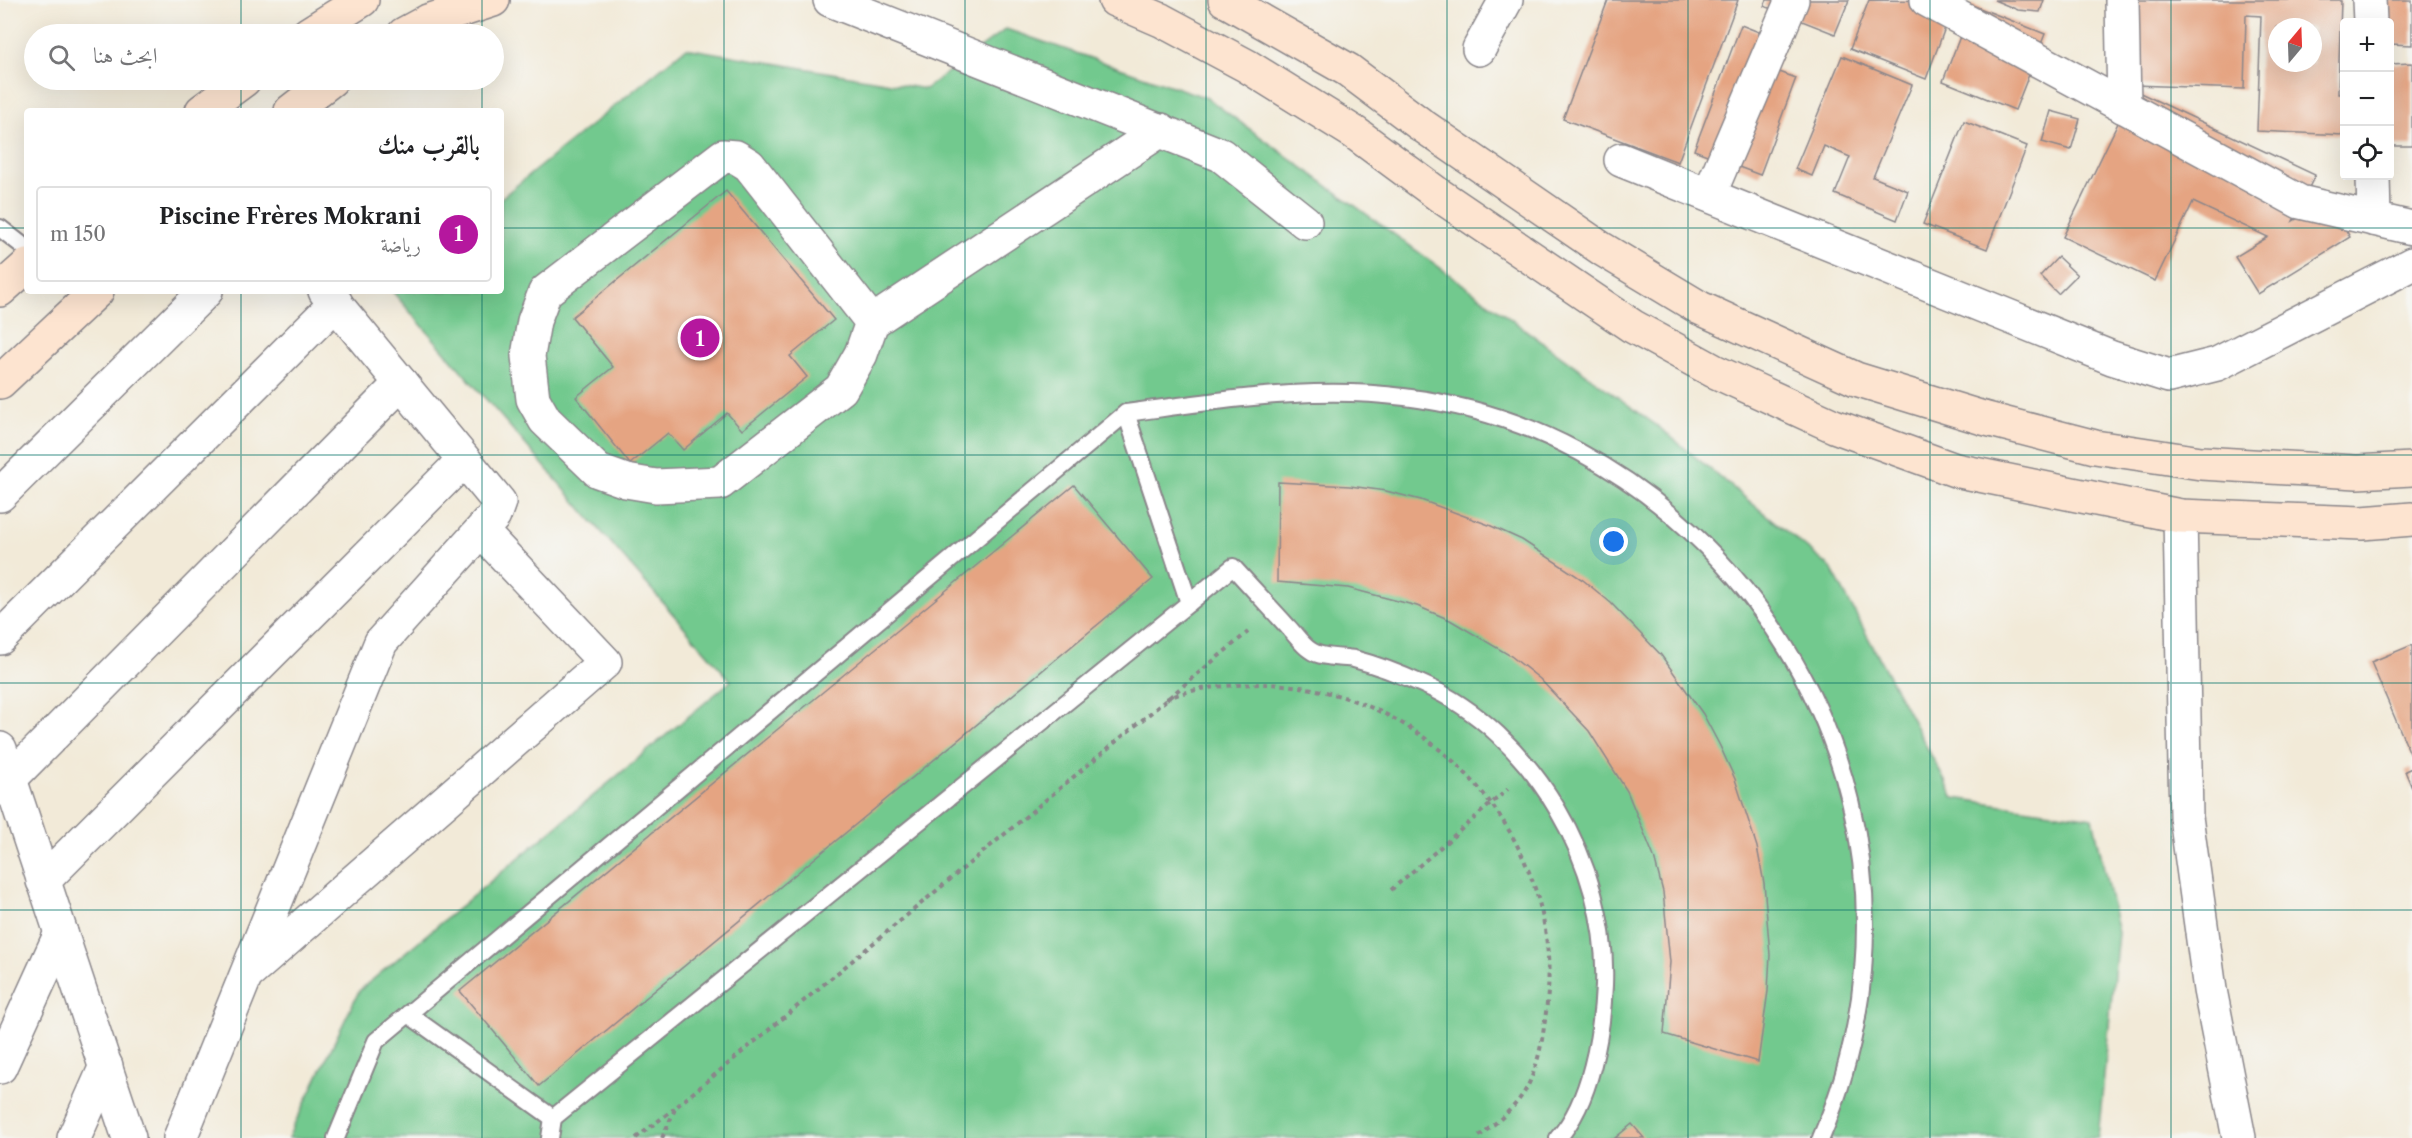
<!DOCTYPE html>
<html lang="ar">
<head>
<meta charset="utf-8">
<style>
	:root { --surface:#fff; --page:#f2f2f2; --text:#202124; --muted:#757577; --line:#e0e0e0; --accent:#b5179e }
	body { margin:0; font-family:"Libre Caslon Text",Amiri,serif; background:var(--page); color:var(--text); direction:rtl }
	.controls { position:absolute; right:18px; top:18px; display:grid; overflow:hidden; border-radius:6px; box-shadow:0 6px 24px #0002 }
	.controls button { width:54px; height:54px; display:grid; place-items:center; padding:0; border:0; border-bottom:2px solid var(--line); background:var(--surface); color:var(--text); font:30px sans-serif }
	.compass { position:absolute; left:2268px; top:18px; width:54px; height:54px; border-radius:50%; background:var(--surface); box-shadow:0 6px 24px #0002; rotate:19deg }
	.you { position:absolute; left:1614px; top:542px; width:21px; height:21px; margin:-15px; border:4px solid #fff; border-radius:50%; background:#1a73e8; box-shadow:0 0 0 9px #1a73e833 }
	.badge { display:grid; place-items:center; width:39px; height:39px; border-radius:50%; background:var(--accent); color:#fff; font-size:20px; font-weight:700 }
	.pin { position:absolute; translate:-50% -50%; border:3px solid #fff; box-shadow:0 2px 6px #0006 }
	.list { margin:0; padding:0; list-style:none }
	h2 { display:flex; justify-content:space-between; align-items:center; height:78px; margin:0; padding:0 24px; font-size:26px }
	h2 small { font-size:20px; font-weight:400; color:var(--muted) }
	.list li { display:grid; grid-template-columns:39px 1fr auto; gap:18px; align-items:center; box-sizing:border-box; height:96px; margin:0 12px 12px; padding:0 12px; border:2px solid var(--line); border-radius:6px }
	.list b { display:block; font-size:22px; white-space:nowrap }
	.list p { margin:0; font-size:20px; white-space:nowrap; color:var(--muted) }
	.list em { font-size:20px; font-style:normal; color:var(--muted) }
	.icon { flex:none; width:33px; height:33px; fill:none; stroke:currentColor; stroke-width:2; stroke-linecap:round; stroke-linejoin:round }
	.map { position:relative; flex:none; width:2412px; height:1138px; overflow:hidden; direction:ltr }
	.search { position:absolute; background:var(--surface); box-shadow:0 6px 24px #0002; left:24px; top:24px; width:480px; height:66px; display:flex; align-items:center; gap:15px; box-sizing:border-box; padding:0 21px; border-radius:33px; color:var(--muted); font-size:22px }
	.panel { position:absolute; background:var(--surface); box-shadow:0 6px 24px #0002; left:24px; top:108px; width:480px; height:186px; border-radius:6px; direction:rtl }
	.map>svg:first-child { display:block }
	.green { fill:#72c98e; stroke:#4a7664; stroke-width:1.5 }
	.building { fill:#e5a482; fill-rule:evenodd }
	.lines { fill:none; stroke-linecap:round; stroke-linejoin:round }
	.lane-casing { stroke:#8a868a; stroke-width:20 }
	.street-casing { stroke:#8a868a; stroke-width:36 }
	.secondary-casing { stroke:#8a868a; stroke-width:36 }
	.path { stroke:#8a868a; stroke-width:4; stroke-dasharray:4.5 4.5; stroke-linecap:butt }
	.lane { stroke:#fff; stroke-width:16 }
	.street { stroke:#fff; stroke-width:33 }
	.secondary { stroke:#fde4d0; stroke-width:33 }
	.grid { fill:none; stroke:#0f766e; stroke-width:1.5; stroke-opacity:0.55 }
</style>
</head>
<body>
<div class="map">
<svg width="2412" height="1138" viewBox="0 0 2412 1138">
	<rect width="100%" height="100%" fill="#f6f6f2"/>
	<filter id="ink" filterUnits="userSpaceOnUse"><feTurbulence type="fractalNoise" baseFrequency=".0167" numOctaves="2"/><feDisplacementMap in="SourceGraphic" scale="12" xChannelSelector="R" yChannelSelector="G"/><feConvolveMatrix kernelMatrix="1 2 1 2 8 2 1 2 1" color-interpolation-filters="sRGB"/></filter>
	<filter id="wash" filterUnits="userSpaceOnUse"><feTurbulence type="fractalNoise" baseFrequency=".008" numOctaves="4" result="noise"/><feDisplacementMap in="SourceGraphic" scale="24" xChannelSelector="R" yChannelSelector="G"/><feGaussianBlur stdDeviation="1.35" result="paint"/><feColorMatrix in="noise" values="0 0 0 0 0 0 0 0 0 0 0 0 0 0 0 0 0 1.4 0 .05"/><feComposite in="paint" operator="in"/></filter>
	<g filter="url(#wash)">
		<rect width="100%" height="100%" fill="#f2ead8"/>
		<path class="green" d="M1006,29L1207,98L1660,428L1831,568L1954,798L2093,818L2118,933L2098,1138H288L359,991L731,681L392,291H501V198L686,48L925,89Z"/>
		<g id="blocks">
			<g class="building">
				<path d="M1608,0H1738L1678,162L1563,119Z"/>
				<path d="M1767,0H1849L1835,34L1764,6Z"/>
				<path d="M1869,0L1955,1L1926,79L1850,49Z"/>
				<path d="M1994,0H2044L2040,12L2018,10Z"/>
				<path d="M2137,0H2341L2338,94H2344V135L2257,131L2261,16L2246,15L2244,89L2134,85ZM2277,27H2313V63H2277Z"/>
				<path d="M2378,0H2412V45L2390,44V22H2376Z"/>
				<path d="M1972,5L2045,34L2015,110L1943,81Z"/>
				<path d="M1741,25L1784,42L1774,70L1796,78L1760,175L1694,150Z"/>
				<path d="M1842,56L1912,85L1873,177L1908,191L1897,220L1835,194L1850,157L1824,146L1812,176L1795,169Z"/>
				<path d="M2412,63V146H2390V64Z"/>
				<path d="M2134,90L2315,175L2293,221L2328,200L2350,237L2258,294L2235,257L2268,237L2193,202L2155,281L2063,237Z"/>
				<path d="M2051,111L2080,119L2071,150L2042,142Z"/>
				<path d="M1964,121L2027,146L1987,249L1923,224Z"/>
				<path d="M726,191L834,320L790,356L807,377L742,430L727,413L683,450L668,433L630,464L576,397L613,367L572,317Z"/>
				<path d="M2058,257L2077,275L2058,294L2040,276Z"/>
				<path d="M1278,482L1350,486L1386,491L1421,500L1489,525L1522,540L1583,580L1611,603L1661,655L1703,714L1720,746L1735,779L1757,847L1764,883L1770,955L1768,991L1758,1062L1664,1034L1670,962L1663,892L1654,857L1627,791L1589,731L1540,679L1511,656L1450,620L1417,606L1348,588L1277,582Z"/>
				<path d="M1074,485L1153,579L539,1086L460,991Z"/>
				<path d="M2412,645V758L2371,662Z"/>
				<path d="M2412,768V788L2405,771Z"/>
				<path d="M1632,1124L1644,1138H1615Z"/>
			</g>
		</g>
	</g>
	<g filter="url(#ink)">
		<use href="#blocks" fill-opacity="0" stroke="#8a868a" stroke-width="1.5"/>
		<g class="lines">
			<g class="lane-casing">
				<g id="lane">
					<path d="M0,228L27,249"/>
					<path d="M1189,603L1233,567C1251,587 1270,607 1288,627C1295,634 1302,645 1310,650C1320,658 1341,657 1354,659C1377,665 1400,674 1422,684C1533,732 1609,866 1604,985C1602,1032 1591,1102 1558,1138"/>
					<path d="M408,1014L553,1118L1189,603L1126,413"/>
					<path d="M336,1138L376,1041L1126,413C1247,397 1352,378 1473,410C1546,429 1616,467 1673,516C1855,672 1915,917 1821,1138"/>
					<path d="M550,1138L553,1118"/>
				</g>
			</g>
			<g class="street-casing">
				<g id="street">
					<path d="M830,0L1221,155L1305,222"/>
					<path d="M1927,0L2300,202L2412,228"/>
					<path d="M2122,0L2124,107"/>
					<path d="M2369,0L2370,22"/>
					<path d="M1479,49L1506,0"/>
					<path d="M1621,160L2112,358L2169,376L2217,364L2412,264"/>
					<path d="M2373,176L2374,219"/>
					<path d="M1709,195L1792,0"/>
					<path d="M872,322L861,354L841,389L720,483L656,486L626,481L598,471L545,420L533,399L528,356L534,321L545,292L723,156L736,157L749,165L872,322L1161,130"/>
					<path d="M0,495L206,291"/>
					<path d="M2180,516L2186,817L2210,990L2239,1138"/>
					<path d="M0,638L336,303"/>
					<path d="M0,749L129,1138"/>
					<path d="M0,789L401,383"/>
					<path d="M43,881L464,460"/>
					<path d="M251,971L605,662L481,531"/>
					<path d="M0,1067L61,933"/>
					<path d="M74,1138L106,1066"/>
					<path d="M180,1138L381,642L494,516L499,502L325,291"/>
				</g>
			</g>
			<g class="secondary-casing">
				<g id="secondary">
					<path d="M1115,0L1161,20L1247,66L1355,133L1439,195L1632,326L1714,371L1834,426L1955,470L2180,516L2362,523L2412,519"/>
					<path d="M1225,0L1348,70L1420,124L1602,249L1700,308L1856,379L1983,418L2095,447L2201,463L2357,472L2412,469"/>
					<path d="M308,34L362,0"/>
					<path d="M404,34L428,21L493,0"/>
					<path d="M202,111L244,80"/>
					<path d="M291,111L331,80"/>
					<path d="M0,290L27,266"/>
					<path d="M0,382L97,291"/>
				</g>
			</g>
			<g class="path">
				<path d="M1166,699C1194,687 1230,685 1260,684C1427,684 1565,837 1547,1003C1544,1031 1539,1070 1523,1094C1511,1112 1493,1125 1477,1138"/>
				<path d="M1391,890L1508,789"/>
				<path d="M636,1138L675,1108"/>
				<path d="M662,1138L676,1107L1248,632"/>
			</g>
			<use href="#lane" class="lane"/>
			<use href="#street" class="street"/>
			<use href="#secondary" class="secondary"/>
		</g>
	</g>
	<path class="grid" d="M241,0V34M482,0V34M724,0V1138M965,0V1138M1206,0V1138M1447,0V1138M1688,0V1138M1930,0V1138M2171,0V1138M241,80V111M482,80V111M0,228H27M501,228H2412M241,291V1138M482,291V1138M0,455H2412M0,683H2412M0,910H2412"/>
</svg>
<div class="controls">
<button>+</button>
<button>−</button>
<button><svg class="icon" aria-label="locate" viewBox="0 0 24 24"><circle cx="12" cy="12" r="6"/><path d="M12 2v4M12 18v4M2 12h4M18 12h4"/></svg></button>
</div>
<svg class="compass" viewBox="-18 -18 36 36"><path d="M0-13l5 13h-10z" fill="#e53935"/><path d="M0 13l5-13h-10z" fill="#757577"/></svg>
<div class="you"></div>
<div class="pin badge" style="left:700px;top:338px">1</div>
<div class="search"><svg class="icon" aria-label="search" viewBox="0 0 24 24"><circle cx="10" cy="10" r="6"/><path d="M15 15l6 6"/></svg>ابحث هنا</div>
<section class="panel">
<h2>بالقرب منك<small></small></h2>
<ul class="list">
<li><span class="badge">1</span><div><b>Piscine Frères Mokrani</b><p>رياضة</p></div><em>150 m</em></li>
</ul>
</section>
</div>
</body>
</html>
